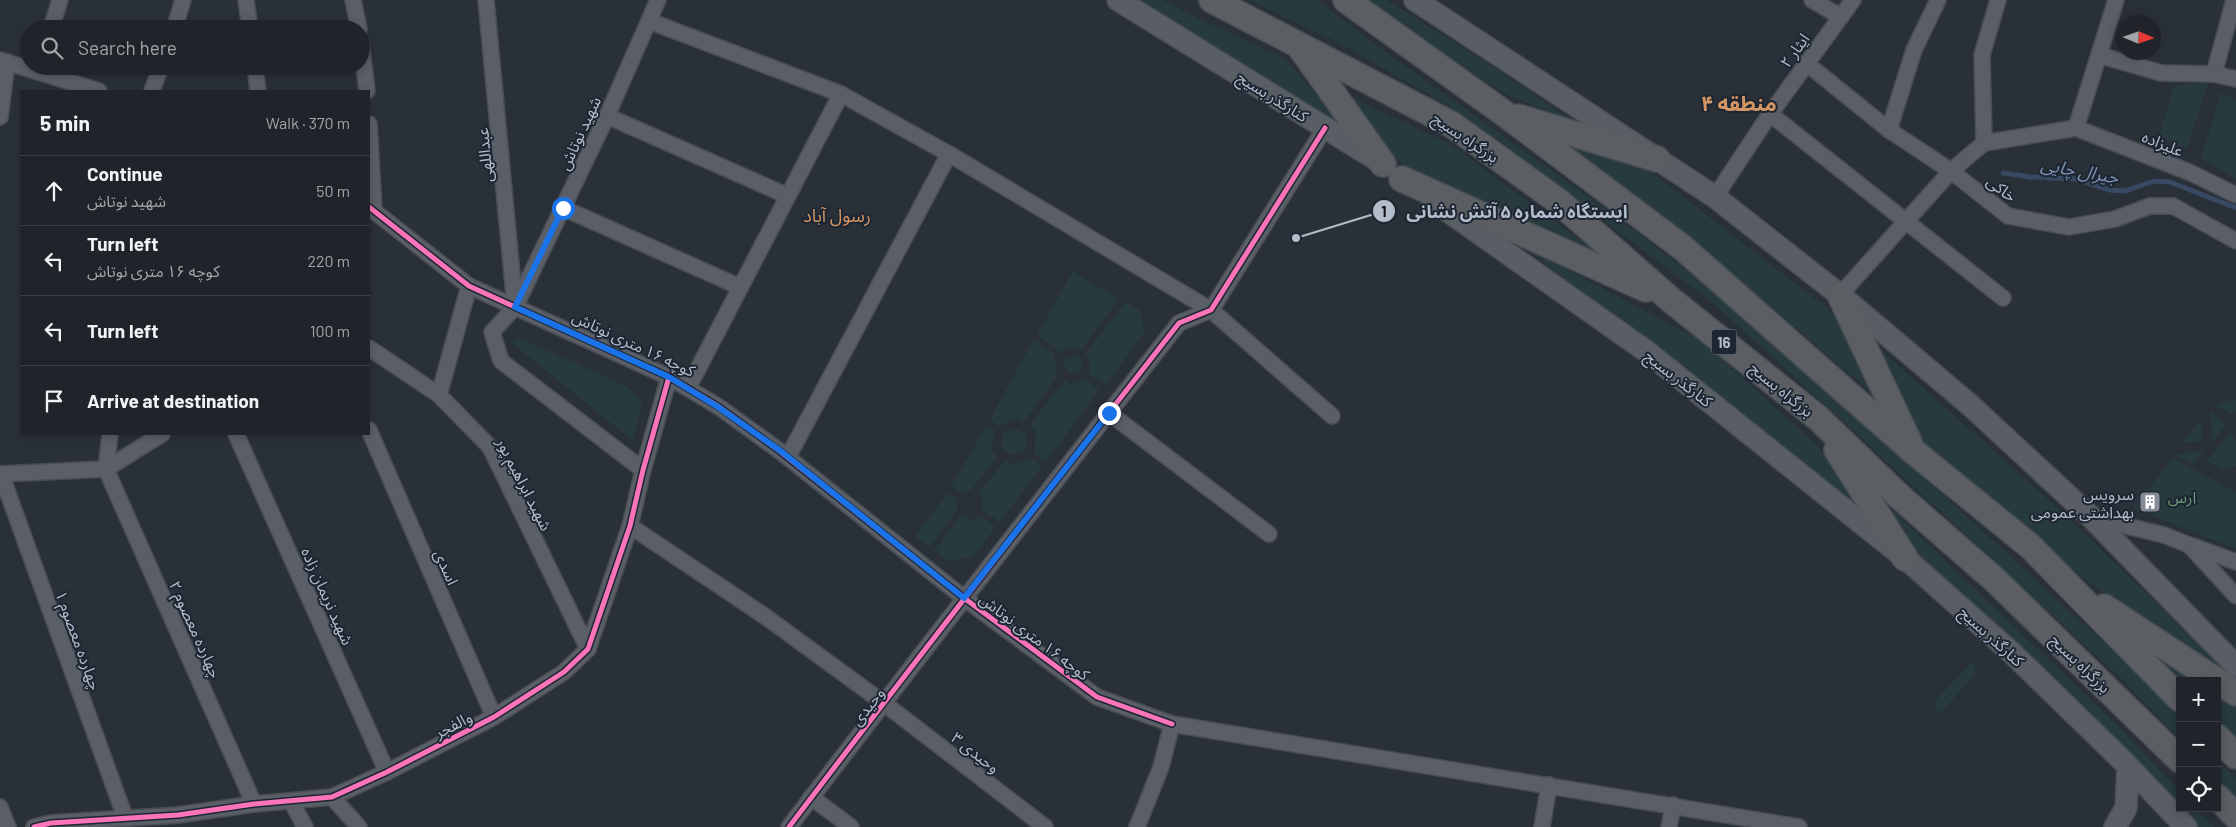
<!DOCTYPE html>
<html lang="en">
<head>
<meta charset="utf-8">
<style>
	:root { --surface:#20242a; --page:#2d3036; --text:#f1f3f6; --muted:#a2a4a8; --line:#3d4147 }
	body { margin:0; font-family:Barlow,"Noto Sans Arabic",sans-serif; background:var(--page); color:var(--text) }
	.controls { position:absolute; right:15px; bottom:15px; display:grid; overflow:hidden; border-radius:0px; box-shadow:0 2px 8px #0003 }
	.controls button { width:45px; height:45px; display:grid; place-items:center; padding:0; border:0; border-bottom:1px solid var(--line); background:var(--surface); color:var(--text); font:25px sans-serif }
	.compass { position:absolute; left:2116px; top:15px; width:45px; height:45px; border-radius:50%; background:var(--surface); box-shadow:0 2px 8px #0003; rotate:92deg }
	.stop { position:absolute; width:15px; height:15px; margin:-11px; border:4px solid #1a73e8; border-radius:50%; background:#fff }
	.stop.end { background:#1a73e8; border-color:#fff; box-shadow:0 1px 5px #0008 }
	.list { margin:0; padding:0; list-style:none }
	h2 { display:flex; justify-content:space-between; align-items:center; height:65px; margin:0; padding:0 20px; font-size:21px }
	h2 small { font-size:16px; font-weight:400; color:var(--muted) }
	.list li { display:grid; grid-template-columns:32px 1fr auto; gap:15px; align-items:center; box-sizing:border-box; height:70px; padding:0 20px; border-top:1px solid var(--line) }
	.list b { display:block; font-size:19px; white-space:nowrap }
	.list p { margin:0; font-size:16px; white-space:nowrap; color:var(--muted) }
	.list em { font-size:16px; font-style:normal; color:var(--muted) }
	.icon { flex:none; width:28px; height:28px; fill:none; stroke:currentColor; stroke-width:2; stroke-linecap:round; stroke-linejoin:round }
	.map { position:relative; flex:none; width:2236px; height:827px; overflow:hidden }
	.search { position:absolute; background:var(--surface); box-shadow:0 2px 8px #0003; left:20px; top:20px; width:350px; height:55px; display:flex; align-items:center; gap:12px; box-sizing:border-box; padding:0 18px; border-radius:28px; color:var(--muted); font-size:19px }
	.panel { position:absolute; background:var(--surface); box-shadow:0 2px 8px #0003; left:20px; top:90px; width:350px; height:345px; border-radius:0px }
	.map>svg:first-child { display:block }
	.green { fill:#273a3e }
	.lines { fill:none; stroke-linecap:round; stroke-linejoin:round }
	.stream { stroke:#384963; stroke-width:5 }
	.minor-casing { stroke:#484c53; stroke-width:18 }
	.secondary-casing { stroke:#484c53; stroke-width:24 }
	.trunk-casing { stroke:#474c53; stroke-width:28 }
	.minor { stroke:#5a5e66; stroke-width:15 }
	.secondary { stroke:#595d64; stroke-width:21 }
	.trunk { stroke:#5b5f64; stroke-width:25 }
	.cycleway-casing { stroke:#1d2633; stroke-width:8 }
	.cycleway { stroke:#fb73b8; stroke-width:5 }
	.route { stroke:#1a73e8; stroke-width:6 }
	.labels { text-anchor:middle; dominant-baseline:central; stroke-width:4; stroke-linejoin:round; paint-order:stroke }
	.shield { fill:#1d2633; stroke:#878f9c; stroke-width:1 }
	.shield-label { font-size:15px; font-weight:bold; fill:#b4bcc9 }
	.street-label { font-size:16px; fill:#b4bcc9; stroke:#1d2633 }
	.poi-label { font-size:16px; fill:#b4bcc9; stroke:#1d2633; text-anchor:end }
	.park-label { font-size:16px; fill:#6b9a76; stroke:#1d2633 }
	.water-label { font-size:18px; font-style:italic; fill:#7c92b1; stroke:#1d2633 }
	.neighbourhood-label { font-size:18px; fill:#d59563; stroke:#1d2633 }
	.district-label { font-size:21px; font-weight:bold; fill:#d59563; stroke:#1d2633 }
	.leader { fill:none; stroke:#b4bcc9; stroke-width:2 }
	.callout-dot { fill:#b4bcc9; stroke:#1d2633; stroke-width:2 }
	.mark-label { font-size:15px; text-anchor:middle; font-weight:bold; fill:#111 }
	.callout-label { font-size:18px; text-anchor:middle; font-weight:bold; fill:#b4bcc9; stroke:#1d2633; stroke-width:4; stroke-linejoin:round; paint-order:stroke }
</style>
</head>
<body>
<div class="map">
<svg width="2236" height="827" viewBox="0 0 2236 827">
	<rect width="100%" height="100%" fill="#2a3038"/>
	<g class="green">
		<path d="M1136,0H1163L1195,17L1286,59L1352,137Z"/>
		<path d="M1249,0H1317L1387,53L1621,220L1714,292L1848,407L2127,664L2180,720V739L2130,687L1834,413L1707,298L1452,108L1334,40Z"/>
		<path d="M1362,0H1387L1492,66L1570,119L1509,96L1413,37Z"/>
		<path d="M2208,83L2187,149L2159,135L2174,86Z"/>
		<path d="M2221,93L2236,100V179L2201,159Z"/>
		<path d="M1347,95L1450,144L1617,267L1391,158Z"/>
		<path d="M1560,141L1634,159L1827,308L1851,337L1871,392L1666,217Z"/>
		<path d="M1521,245L1702,341L1819,447L1860,512L1732,407Z"/>
		<path d="M1073,271L1119,299L1081,350L1076,346L1060,352L1037,335Z"/>
		<path d="M1126,302L1140,311L1145,331L1106,385L1089,374L1090,358L1085,354Z"/>
		<path d="M520,338L628,387L642,404L633,441L511,342Z"/>
		<path d="M1034,339L1055,355L1056,378L1024,422L1017,418L998,426L990,419Z"/>
		<path d="M1875,345L2062,512L2236,679L2158,633L2048,552L1944,465L1922,441Z"/>
		<path d="M1075,355L1082,361L1081,371L1072,374L1065,368L1064,360Z"/>
		<path d="M1065,380L1070,384L1087,380L1099,390L1046,462L1034,454L1036,431L1029,426Z"/>
		<path d="M2236,399V412L2233,415L2215,405Z"/>
		<path d="M2210,411L2227,424L2212,442Z"/>
		<path d="M2201,419L2202,441L2180,444Z"/>
		<path d="M986,426L995,431L991,449L997,457L972,489L962,494L951,487Z"/>
		<path d="M1017,429L1027,435L1026,450L1012,455L1002,448L1003,433Z"/>
		<path d="M2231,433L2236,441V466L2225,470L2206,461Z"/>
		<path d="M2204,450L2194,465L2176,455Z"/>
		<path d="M1031,458L1042,466L1000,522L982,510L983,497L978,494L1005,460L1014,465Z"/>
		<path d="M2173,458L2236,492V549L2133,508Z"/>
		<path d="M948,493L958,499L957,510L930,547L915,536Z"/>
		<path d="M1880,498L2115,723L2180,791V808H2196L2214,827H2197L2112,737L1911,554Z"/>
		<path d="M962,514L970,520L981,516L996,527L972,557L947,561L935,550Z"/>
		<path d="M2148,649L2203,681H2180V684Z"/>
		<path d="M1971,663L1974,664L1976,674L1944,709L1939,712L1934,709L1937,699Z"/>
		<path d="M2217,689L2236,701V745L2217,725Z"/>
		<path d="M2217,760L2236,778V799L2217,779Z"/>
	</g>
	<g class="lines">
		<path class="stream" d="M2003,173L2030,177L2076,179L2110,190L2125,191L2154,181L2170,182L2236,208"/>
		<g class="minor-casing">
			<g id="minor">
				<path d="M246,0L250,29"/>
				<path d="M353,0L359,29"/>
				<path d="M486,0L515,306"/>
				<path d="M1812,0L1841,17"/>
				<path d="M649,21L841,94L949,154L1211,310L1332,416"/>
				<path d="M51,29L60,0"/>
				<path d="M174,29L183,0"/>
				<path d="M361,43L367,91"/>
				<path d="M2099,55L2161,73L2214,74L2236,79"/>
				<path d="M0,60L99,91"/>
				<path d="M1806,63L1889,130L1951,171L2008,216L2069,227L2115,219L2150,206H2173L2236,241"/>
				<path d="M255,66L258,91"/>
				<path d="M2214,74L2234,0"/>
				<path d="M152,91L161,66"/>
				<path d="M1770,114L2003,298"/>
				<path d="M607,116L788,196"/>
				<path d="M0,117L7,62"/>
				<path d="M369,124L374,210"/>
				<path d="M2076,128L2189,172L2236,195"/>
				<path d="M2076,128L2116,0"/>
				<path d="M1889,130L1914,50L1938,0"/>
				<path d="M1984,143L1982,55L1998,0"/>
				<path d="M1715,197L1770,114L1853,0"/>
				<path d="M369,207L469,286L669,377L719,407L781,452L964,598L1097,697L1172,724"/>
				<path d="M563,208L740,287"/>
				<path d="M1840,295L1951,171L1984,143L2076,128"/>
				<path d="M369,348L439,395L490,447L588,649"/>
				<path d="M688,388L841,94"/>
				<path d="M439,395L469,286"/>
				<path d="M1109,413L1269,534"/>
				<path d="M369,430L494,717"/>
				<path d="M110,434L106,469L254,804"/>
				<path d="M236,434L387,772"/>
				<path d="M788,457L949,154"/>
				<path d="M643,470L501,361L492,332L515,307L607,116L658,0"/>
				<path d="M0,474L106,469L162,434"/>
				<path d="M1,474L125,817"/>
				<path d="M2093,518L2164,535L2189,545L2236,596"/>
				<path d="M630,526L766,617L885,704L1045,827"/>
				<path d="M2193,546L2236,562"/>
				<path d="M332,797L359,827"/>
				<path d="M811,797L851,827"/>
				<path d="M291,801L305,827"/>
				<path d="M0,807L8,827"/>
				<path d="M34,827L51,823L178,815L254,804L332,797L387,772L494,717L564,672L588,649L630,526L643,470L669,377"/>
				<path d="M789,827C917,658 1048,491 1179,323L1211,310L1325,128"/>
				<path d="M1137,827L1161,767L1172,724L1799,827"/>
				<path d="M1542,827L1549,785"/>
				<path d="M1669,827L1673,805"/>
			</g>
		</g>
		<g class="secondary-casing">
			<g id="secondary">
				<path d="M1118,0L1379,161"/>
				<path d="M1415,0L1715,197L1840,295L1970,405L2091,517L2236,666"/>
				<path d="M1432,200L1646,351L1905,558L2012,653L2123,761L2186,827"/>
				<path d="M2115,827L2126,808L2128,766"/>
			</g>
		</g>
		<g class="trunk-casing">
			<g id="trunk">
				<path d="M1212,0L1451,124L1558,201L1671,300L1818,418L1900,497L1995,580L2180,760"/>
				<path d="M1346,0L1501,111L1683,248L1913,451L2031,547L2180,699"/>
				<path d="M1300,47L1383,164"/>
				<path d="M1518,117L1657,159"/>
				<path d="M1402,179L1646,289"/>
				<path d="M1840,295L1909,442"/>
				<path d="M1837,450L1905,558"/>
				<path d="M2104,607L2217,681"/>
				<path d="M2217,681L2236,693"/>
				<path d="M2217,737L2236,756"/>
				<path d="M2217,797L2236,816"/>
			</g>
		</g>
		<use href="#minor" class="minor"/>
		<use href="#secondary" class="secondary"/>
		<use href="#trunk" class="trunk"/>
		<g class="cycleway-casing">
			<g id="cycleway">
				<path d="M369,207L469,286L669,377L719,407L781,452L964,598L1097,697L1172,724"/>
				<path d="M34,827L51,823L178,815L254,804L332,797L387,772L494,717L564,672L588,649L630,526L643,470L669,377"/>
				<path d="M789,827C917,658 1048,491 1179,323L1211,310L1325,128"/>
			</g>
		</g>
		<use href="#cycleway" class="cycleway"/>
	</g>
	<g class="lines">
		<path class="route" d="M563,208L515,307L669,377L718,407L782,452L964,598L1109,413"/>
	</g>
	<defs>
		<g id="building-square" transform="scale(1.125)"><rect x="-9" y="-9" width="18" height="18" rx="4" fill="#848b96" stroke="#1d2633"/><path d="M-4-6H4V6H1V3H-1V6H-4ZM-2.5-4.3h1.7v1.8h-1.7ZM.8-4.3h1.7v1.8H.8ZM-2.5-1h1.7V.8h-1.7ZM.8-1h1.7V.8H.8Z" fill="#fff"/></g>
	</defs>
	<g fill-rule="evenodd">
		<use href="#building-square" x="2150" y="502"/>
	</g>
	<g class="labels">
		<rect class="shield" x="1711.5" y="329.5" width="25" height="25" rx="4"/>
		<g class="shield-label">
			<text x="1724" y="342">16</text>
		</g>
		<g class="street-label">
			<text transform="translate(1794 50) rotate(-54)">ایثار ۲</text>
			<text transform="translate(1273 96) rotate(32)">کنارگذر بسیج</text>
			<text transform="translate(579 133) rotate(-65)">شهید نوتاش</text>
			<text transform="translate(1466 137) rotate(34)">بزرگراه بسیج</text>
			<text transform="translate(2163 143) rotate(22)">علیزاده</text>
			<text transform="translate(484 155) rotate(-95)">عبداللهی</text>
			<text transform="translate(2002 188) rotate(37)">خاکی</text>
			<text transform="translate(634 343) rotate(25)">کوچه ۱۶ متری نوتاش</text>
			<text transform="translate(1679 378) rotate(38)">کنارگذر بسیج</text>
			<text transform="translate(1782 389) rotate(39)">بزرگراه بسیج</text>
			<text transform="translate(525 484) rotate(63)">شهید ابراهیم پور</text>
			<text transform="translate(447 567) rotate(66)">اسدی</text>
			<text transform="translate(328 596) rotate(66)">شهید نریمان زاده</text>
			<text transform="translate(196 629) rotate(66)">چهارده معصوم ۲</text>
			<text transform="translate(1035 636) rotate(37)">کوچه ۱۶ متری نوتاش</text>
			<text transform="translate(1992 636) rotate(42)">کنارگذر بسیج</text>
			<text transform="translate(79 640) rotate(70)">چهارده معصوم ۱</text>
			<text transform="translate(2081 663) rotate(44)">بزرگراه بسیج</text>
			<text transform="translate(867 706) rotate(-52)">وحیدی</text>
			<text transform="translate(453 724) rotate(-27)">والفجر</text>
			<text transform="translate(976 752) rotate(38)">وحیدی ۳</text>
		</g>
		<g class="poi-label">
			<text x="2134" y="493">سرویس<tspan x="2134" dy="18">بهداشتی عمومی</tspan></text>
		</g>
		<g class="park-label">
			<text x="2182" y="496">ارس</text>
		</g>
		<g class="water-label">
			<text transform="translate(2080 170) rotate(10)">جیرال چایی</text>
		</g>
		<g class="neighbourhood-label">
			<text x="837" y="215">رسول آباد</text>
		</g>
		<g class="district-label">
			<text x="1739" y="102">منطقه ۴</text>
		</g>
	</g>
	<path class="leader" d="M1296 238L1384 211"/>
	<g class="callout-dot">
		<circle cx="1296" cy="238" r="5"/>
		<circle cx="1384" cy="211" r="12"/>
	</g>
	<g class="mark-label">
		<text x="1384" y="217">1</text>
	</g>
	<g class="callout-label">
		<text x="1517" y="218">ایستگاه شماره ۵ آتش نشانی</text>
	</g>
</svg>
<div class="controls">
<button>+</button>
<button>−</button>
<button><svg class="icon" aria-label="locate" viewBox="0 0 24 24"><circle cx="12" cy="12" r="6"/><path d="M12 2v4M12 18v4M2 12h4M18 12h4"/></svg></button>
</div>
<svg class="compass" viewBox="-18 -18 36 36"><path d="M0-13l5 13h-10z" fill="#e53935"/><path d="M0 13l5-13h-10z" fill="#a2a4a8"/></svg>
<div class="stop" style="left:563px;top:208px"></div>
<div class="stop end" style="left:1109px;top:413px"></div>
<div class="search"><svg class="icon" aria-label="search" viewBox="0 0 24 24"><circle cx="10" cy="10" r="6"/><path d="M15 15l6 6"/></svg>Search here</div>
<section class="panel">
<h2>5 min<small>Walk · 370 m</small></h2>
<ul class="list">
<li><svg class="icon" aria-label="ahead" viewBox="0 0 24 24"><path d="M12 20V5M6 11l6-6 6 6"/></svg><div><b>Continue</b><p>شهید نوتاش</p></div><em>50 m</em></li>
<li><svg class="icon" aria-label="left" viewBox="0 0 24 24"><path d="M17 20v-9H6M10 6l-5 5 5 5"/></svg><div><b>Turn left</b><p>کوچه ۱۶ متری نوتاش</p></div><em>220 m</em></li>
<li><svg class="icon" aria-label="left" viewBox="0 0 24 24"><path d="M17 20v-9H6M10 6l-5 5 5 5"/></svg><div><b>Turn left</b></div><em>100 m</em></li>
<li><svg class="icon" aria-label="arrive" viewBox="0 0 24 24"><path d="M6 21V4h12l-3 4 3 4H6"/></svg><div><b>Arrive at destination</b></div></li>
</ul>
</section>
</div>
</body>
</html>
